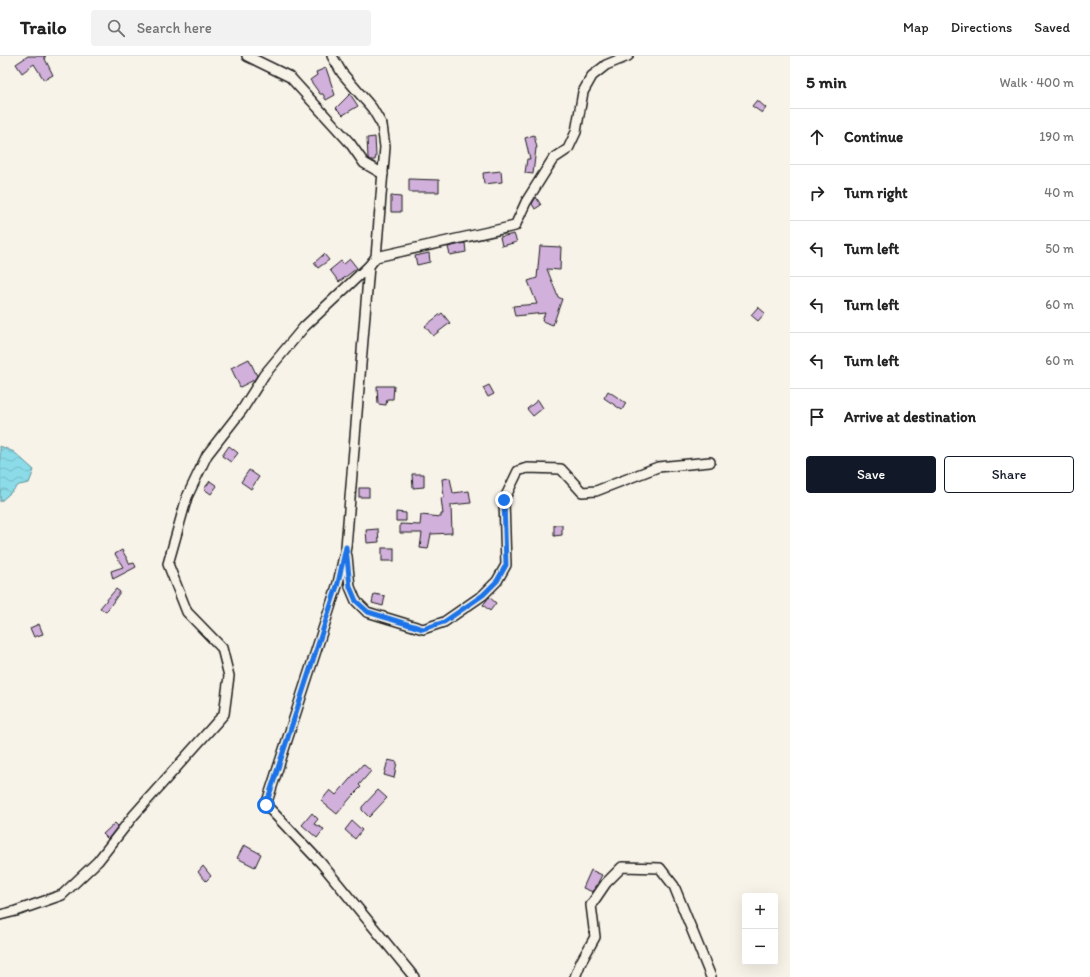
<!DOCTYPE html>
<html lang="en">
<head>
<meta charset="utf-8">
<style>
	:root { --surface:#fff; --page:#f2f2f2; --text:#222; --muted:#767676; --line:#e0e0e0; --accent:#111827 }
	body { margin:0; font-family:Itim,sans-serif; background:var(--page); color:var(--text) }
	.controls { position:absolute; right:12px; bottom:12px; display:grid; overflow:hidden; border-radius:4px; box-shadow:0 4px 16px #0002 }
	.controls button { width:36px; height:36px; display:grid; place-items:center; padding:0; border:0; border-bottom:1px solid var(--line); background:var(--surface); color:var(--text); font:20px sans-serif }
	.stop { position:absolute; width:12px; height:12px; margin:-9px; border:3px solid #1a73e8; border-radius:50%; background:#fff }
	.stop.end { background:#1a73e8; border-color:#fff; box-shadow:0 1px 4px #0008 }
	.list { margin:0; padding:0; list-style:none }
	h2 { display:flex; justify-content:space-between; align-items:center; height:52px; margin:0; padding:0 16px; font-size:17px }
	h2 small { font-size:13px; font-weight:400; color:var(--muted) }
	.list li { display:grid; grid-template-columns:26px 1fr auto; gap:12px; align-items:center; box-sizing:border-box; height:56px; padding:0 16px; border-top:1px solid var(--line) }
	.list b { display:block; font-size:15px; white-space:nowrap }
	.list em { font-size:13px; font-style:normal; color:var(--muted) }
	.actions { display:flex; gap:8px; padding:12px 16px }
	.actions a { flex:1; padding:9px 0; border:1px solid var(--accent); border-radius:4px; text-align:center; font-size:14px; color:var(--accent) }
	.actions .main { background:var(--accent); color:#fff }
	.icon { flex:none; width:22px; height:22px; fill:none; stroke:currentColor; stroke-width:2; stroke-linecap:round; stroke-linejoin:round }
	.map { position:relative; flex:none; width:790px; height:921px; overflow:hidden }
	header { display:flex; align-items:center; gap:24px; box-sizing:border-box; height:56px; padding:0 20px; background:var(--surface); border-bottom:1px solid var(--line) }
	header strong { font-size:19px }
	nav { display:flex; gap:22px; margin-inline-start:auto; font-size:14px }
	.search { width:280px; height:36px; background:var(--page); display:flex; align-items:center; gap:10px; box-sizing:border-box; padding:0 14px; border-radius:4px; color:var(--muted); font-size:15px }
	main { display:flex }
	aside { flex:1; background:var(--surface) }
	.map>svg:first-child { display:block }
	.water { fill:url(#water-waves); stroke:#5f8f96 }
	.building { fill:#d1b0dc; stroke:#1c1c1c }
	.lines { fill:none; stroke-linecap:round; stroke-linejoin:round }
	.minor-casing { stroke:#1c1c1c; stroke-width:12 }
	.minor { stroke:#f7f3e8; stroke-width:9 }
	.route { stroke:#1a73e8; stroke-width:5 }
</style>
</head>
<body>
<header>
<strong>Trailo</strong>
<div class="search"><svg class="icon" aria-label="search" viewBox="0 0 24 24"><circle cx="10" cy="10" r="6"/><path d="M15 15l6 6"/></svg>Search here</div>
<nav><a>Map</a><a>Directions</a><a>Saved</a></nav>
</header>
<main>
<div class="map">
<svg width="790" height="921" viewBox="0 0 790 921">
	<defs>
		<pattern id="water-waves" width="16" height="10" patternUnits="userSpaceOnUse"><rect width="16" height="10" fill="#8bdbe8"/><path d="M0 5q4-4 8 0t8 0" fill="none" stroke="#77bbc6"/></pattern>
	</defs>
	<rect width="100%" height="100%" fill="#f7f3e8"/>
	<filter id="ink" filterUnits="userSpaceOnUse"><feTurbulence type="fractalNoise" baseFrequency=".025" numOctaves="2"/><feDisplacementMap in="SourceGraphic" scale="8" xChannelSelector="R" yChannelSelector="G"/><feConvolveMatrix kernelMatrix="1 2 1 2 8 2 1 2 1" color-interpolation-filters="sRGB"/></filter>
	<g filter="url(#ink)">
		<path class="water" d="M0,390L14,396L34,414L29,427L19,429L0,446Z"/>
		<g class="building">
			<path d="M28,0H46L44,1L53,19L44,24L34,8L22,17L16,8Z"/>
			<path d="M326,12L335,39L326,44L323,38H320L310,24L317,19L316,16Z"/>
			<path d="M350,38L358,50L343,59L336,52Z"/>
			<path d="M757,44L766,52L762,57L752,50Z"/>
			<path d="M534,79L537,92H536L533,118L525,117L527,103H530L525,82Z"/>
			<path d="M375,81L376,100L375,104H370L368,102L367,82Z"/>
			<path d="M501,115L502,126L484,128L483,117Z"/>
			<path d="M409,123L439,124V136H409Z"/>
			<path d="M391,140L401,141V156H391Z"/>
			<path d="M536,141L541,149L535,153L532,148Z"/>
			<path d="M514,178L517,186L502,190L500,181Z"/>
			<path d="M465,187L466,196L450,199L448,191Z"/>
			<path d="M540,190L561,191L560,214L547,213L558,241L562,243L553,269L542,265L545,257L515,260L513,250L537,248L528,225L537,222Z"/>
			<path d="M429,197L430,206L417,209L415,200Z"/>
			<path d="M324,198L329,204L318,212L314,207Z"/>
			<path d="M350,203L357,212L339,226L330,214L341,205L344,208Z"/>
			<path d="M758,251L765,257L758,265L751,259Z"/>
			<path d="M442,257L450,267L433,280L425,270Z"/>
			<path d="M249,303L257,320L254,324L240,331L231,312Z"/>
			<path d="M489,329L494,338L488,341L483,332Z"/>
			<path d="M377,330H394L393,343H387L386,349L378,348Z"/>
			<path d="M608,335L626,347L622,354L604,342Z"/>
			<path d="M538,344L543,352L533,360L527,353Z"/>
			<path d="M229,390L238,397L231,406L222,400Z"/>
			<path d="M249,414L259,421L251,433L241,426Z"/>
			<path d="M412,418H424V431L413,432Z"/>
			<path d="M450,422L453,437L469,435L471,447L451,449L452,477L431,478L428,493L420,492L422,477H400V468L420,469L421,459L441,461V458H443L441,442L444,441L442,423Z"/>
			<path d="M210,425L217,430L211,438L204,433Z"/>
			<rect x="359" y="432" width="10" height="9"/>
			<path d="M396,456L406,457V465H396Z"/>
			<path d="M554,469H562V479L554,480Z"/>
			<path d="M378,473L379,486L367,487L366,474Z"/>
			<rect x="382" y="492" width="12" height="13"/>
			<path d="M122,494L130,508L134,507L136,511L113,523L111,515L123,511L115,498Z"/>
			<path d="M116,533L120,536L106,556L100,552Z"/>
			<path d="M374,538L385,540L383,550L372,547Z"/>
			<path d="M489,541L496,547L490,555L483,549Z"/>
			<path d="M39,568L43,578L34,581L30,572Z"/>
			<path d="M388,704L397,706L394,722L384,719Z"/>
			<path d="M363,708L371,715L359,729L361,731L353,739L337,758L321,745L330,734L336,739Z"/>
			<path d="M378,734L387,742L369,761L362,754V751Z"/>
			<path d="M312,757L318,763L314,768L324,773L317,782L302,769Z"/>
			<path d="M352,765L362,774L355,783L345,774Z"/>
			<path d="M115,767L118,770L108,783L103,778Z"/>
			<path d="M244,789L261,798L255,811L237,802Z"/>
			<path d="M203,810L211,820L206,825L198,816Z"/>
			<path d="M591,814L602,819L593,836L583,832Z"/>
		</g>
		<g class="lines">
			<g class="minor-casing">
				<g id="minor">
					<path d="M247,0L290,21L350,87L364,107L383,118"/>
					<path d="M332,0L342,17L372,52L382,69L385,91L376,201L369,210L346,491L338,527L266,749L321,807L414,921"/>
					<path d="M376,201L515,170L526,146L553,103L568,93L576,76L583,36L592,20L606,9L628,0"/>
					<path d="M347,500L350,531L356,545L367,556L423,573L444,566L483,539L497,525L506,509L504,444L518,415L527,412L561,413L582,436L596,435L658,411L710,406"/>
					<path d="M0,859L16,855L62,839L98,805L134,759L224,658L229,620L222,592L187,556L168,508L187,441L207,399L242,354L264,319L304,271L369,210"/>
					<path d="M575,921L581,906L595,881L591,849L606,827L622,811L660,812L674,830L711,921"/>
				</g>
			</g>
			<use href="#minor" class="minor"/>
		</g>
	</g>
	<g class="lines" filter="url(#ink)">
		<path class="route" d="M266,749L338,527L346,491L350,531L356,545L368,556L423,573L444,566L483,539L497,525L506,509L504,444"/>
	</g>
</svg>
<div class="controls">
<button>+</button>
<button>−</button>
</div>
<div class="stop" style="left:266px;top:749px"></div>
<div class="stop end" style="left:504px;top:444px"></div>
</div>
<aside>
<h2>5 min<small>Walk · 400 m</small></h2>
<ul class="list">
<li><svg class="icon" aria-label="ahead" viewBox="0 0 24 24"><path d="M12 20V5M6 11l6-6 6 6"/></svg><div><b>Continue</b></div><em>190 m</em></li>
<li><svg class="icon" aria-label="right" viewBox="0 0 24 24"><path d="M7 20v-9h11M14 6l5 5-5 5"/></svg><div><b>Turn right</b></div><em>40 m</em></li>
<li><svg class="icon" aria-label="left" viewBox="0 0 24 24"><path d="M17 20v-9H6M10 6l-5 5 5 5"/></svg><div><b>Turn left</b></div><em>50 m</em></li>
<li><svg class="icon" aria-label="left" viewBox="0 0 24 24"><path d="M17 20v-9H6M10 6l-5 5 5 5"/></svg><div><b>Turn left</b></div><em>60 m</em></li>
<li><svg class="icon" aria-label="left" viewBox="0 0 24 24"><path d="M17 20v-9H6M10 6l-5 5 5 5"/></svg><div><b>Turn left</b></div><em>60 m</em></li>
<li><svg class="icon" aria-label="arrive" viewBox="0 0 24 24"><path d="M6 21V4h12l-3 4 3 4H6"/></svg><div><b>Arrive at destination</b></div></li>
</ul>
<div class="actions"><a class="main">Save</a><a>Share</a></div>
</aside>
</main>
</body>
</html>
